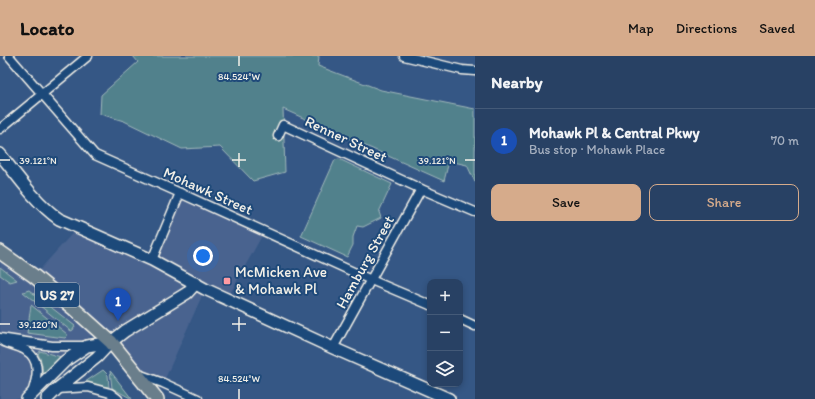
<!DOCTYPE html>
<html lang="en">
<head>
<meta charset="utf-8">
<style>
	:root { --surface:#284164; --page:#30486a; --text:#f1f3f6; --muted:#a5afbf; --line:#445a78; --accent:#d6ab8b }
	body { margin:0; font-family:Itim,sans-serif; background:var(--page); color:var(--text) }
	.controls { position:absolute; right:12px; bottom:12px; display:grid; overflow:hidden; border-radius:8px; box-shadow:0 2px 6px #0003 }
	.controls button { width:36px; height:36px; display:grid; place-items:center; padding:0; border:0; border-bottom:1px solid var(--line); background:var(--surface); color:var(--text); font:20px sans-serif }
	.you { position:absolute; left:203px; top:200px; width:14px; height:14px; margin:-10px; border:3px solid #fff; border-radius:50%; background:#1a73e8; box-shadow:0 0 0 6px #1a73e833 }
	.badge { display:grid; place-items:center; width:26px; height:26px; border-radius:50%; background:var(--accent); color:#fff; font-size:13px; font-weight:700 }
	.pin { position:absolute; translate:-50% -33px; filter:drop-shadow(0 1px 2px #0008) }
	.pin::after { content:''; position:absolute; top:21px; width:14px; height:12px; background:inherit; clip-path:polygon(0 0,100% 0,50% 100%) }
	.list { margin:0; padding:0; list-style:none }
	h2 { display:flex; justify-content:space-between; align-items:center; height:52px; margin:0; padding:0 16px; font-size:17px }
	h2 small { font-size:13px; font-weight:400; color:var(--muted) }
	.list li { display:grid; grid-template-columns:26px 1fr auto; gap:12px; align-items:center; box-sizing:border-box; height:64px; padding:0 16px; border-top:1px solid var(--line) }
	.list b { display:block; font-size:15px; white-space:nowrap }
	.list p { margin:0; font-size:13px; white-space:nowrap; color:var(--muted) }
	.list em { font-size:13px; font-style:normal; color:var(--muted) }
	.actions { display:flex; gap:8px; padding:12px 16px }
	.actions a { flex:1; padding:9px 0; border:1px solid var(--accent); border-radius:8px; text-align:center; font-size:14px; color:var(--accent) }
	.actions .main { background:var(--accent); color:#111 }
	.icon { flex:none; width:22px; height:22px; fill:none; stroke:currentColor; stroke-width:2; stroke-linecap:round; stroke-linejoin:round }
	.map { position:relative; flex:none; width:475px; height:343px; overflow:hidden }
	header { display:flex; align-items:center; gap:24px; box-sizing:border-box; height:56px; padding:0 20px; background:var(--accent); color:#111 }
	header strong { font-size:19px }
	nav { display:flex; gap:22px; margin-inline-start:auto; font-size:14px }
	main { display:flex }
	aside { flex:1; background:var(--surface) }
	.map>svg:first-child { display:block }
	.built { fill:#48638f }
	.green { fill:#51818c; stroke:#a2b9ba }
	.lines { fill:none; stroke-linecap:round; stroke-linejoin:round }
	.street-casing { stroke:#f4f1e8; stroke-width:11 }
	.secondary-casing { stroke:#f4f1e8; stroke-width:14 }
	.primary-casing { stroke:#f4f1e8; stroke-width:16 }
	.street { stroke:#1f4a7a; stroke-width:8 }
	.secondary { stroke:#1f4a7a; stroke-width:11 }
	.primary { stroke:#6b7e8b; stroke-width:13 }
	.ticks { fill:none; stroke:#f4f1e8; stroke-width:1.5 }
	.poi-dot { fill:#ff9aa2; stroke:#1f4a7a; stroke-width:1.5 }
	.labels { text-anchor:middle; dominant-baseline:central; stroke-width:4; stroke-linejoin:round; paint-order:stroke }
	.shield { fill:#1f4a7a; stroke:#b4bfc7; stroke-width:1 }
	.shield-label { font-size:14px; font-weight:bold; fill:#f4f1e8 }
	.street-label { font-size:15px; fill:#f4f1e8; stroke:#1f4a7a }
	.poi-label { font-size:15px; fill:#f4f1e8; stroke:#1f4a7a; text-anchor:start }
	.ticks-label { font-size:10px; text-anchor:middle; fill:#f4f1e8; stroke:#1f4a7a; stroke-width:4; stroke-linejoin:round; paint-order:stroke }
</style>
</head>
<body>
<header>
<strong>Locato</strong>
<nav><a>Map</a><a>Directions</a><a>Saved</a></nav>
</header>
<main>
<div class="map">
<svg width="475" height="343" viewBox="0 0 475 343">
	<rect width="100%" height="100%" fill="#355785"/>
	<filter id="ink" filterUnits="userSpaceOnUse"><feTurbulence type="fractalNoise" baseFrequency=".025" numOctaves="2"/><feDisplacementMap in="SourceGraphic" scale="8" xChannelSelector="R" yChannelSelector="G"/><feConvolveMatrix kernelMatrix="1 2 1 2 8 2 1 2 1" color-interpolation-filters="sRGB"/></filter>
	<g filter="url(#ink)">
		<g class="built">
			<path d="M180,137L264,176L227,243L205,233L163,327L135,317L34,220L78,171L152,203Z"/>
			<path d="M0,199L95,276L26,343H0Z"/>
		</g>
		<g class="green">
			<path d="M133,0H319L318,10L381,34L475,53V126L467,109L449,105L444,125L283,53L285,116L253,125L220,91L182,93L124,65L100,58L101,39L138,6Z"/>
			<path d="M339,103L392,128L379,156L381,162L363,171L357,170L353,181V189L347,201L301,180L335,104Z"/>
			<path d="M0,211L17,224L10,226L0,219Z"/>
			<path d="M29,234L75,270L73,274L71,275L23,236Z"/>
			<path d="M31,249L67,278V280L65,282L27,277Z"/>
			<path d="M40,295L61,301V302L42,320C43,312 42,305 38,298Z"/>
			<path d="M103,314L108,319L109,331L82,328Z"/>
			<path d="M110,315L111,316L132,343L112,332Z"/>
		</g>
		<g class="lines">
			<g class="street-casing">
				<g id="street">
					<path d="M9,0L95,99L180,137L371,224L430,249"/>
					<path d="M404,0L462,14L475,15"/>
					<path d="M0,73L88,0"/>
					<path d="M278,80L283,69L421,133L475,156"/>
					<path d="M152,204L180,137"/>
					<path d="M460,263L475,270"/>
					<path d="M0,282L52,290H87"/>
					<path d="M4,286C11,289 19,290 25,294C42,304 37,322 32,337"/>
					<path d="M333,292L421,133"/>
					<path d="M138,318L163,327L198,343"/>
					<path d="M57,333L88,331L110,337L118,343"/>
				</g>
			</g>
			<g class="secondary-casing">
				<g id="secondary">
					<path d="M0,98C18,121 36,147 59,163L152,204L205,233L333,292L449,343"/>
					<path d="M27,343L65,305L87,290L111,286"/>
					<path d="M47,343L57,333L97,301L111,286L125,275L187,237L196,227"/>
				</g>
			</g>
			<g class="primary-casing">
				<path id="primary" d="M0,196L34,220L73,252L111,286L157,343"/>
			</g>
			<use href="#street" class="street"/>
			<use href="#secondary" class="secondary"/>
			<use href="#primary" class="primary"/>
		</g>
	</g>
	<path class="ticks" d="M239,0V10M239,97V111M0,104H10M232,104H246M465,104H475M239,261V275M0,268H10M232,268H246M239,333V343"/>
	<rect class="poi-dot" x="223" y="221" width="8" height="8" rx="2"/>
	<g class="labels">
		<rect class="shield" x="35" y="227" width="44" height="24" rx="3"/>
		<g class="shield-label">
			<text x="57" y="239">US 27</text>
		</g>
		<g class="street-label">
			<text transform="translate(346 83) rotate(25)">Renner Street</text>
			<text transform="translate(208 135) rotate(24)">Mohawk Street</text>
			<text transform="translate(365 206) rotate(-61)">Hamburg Street</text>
		</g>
		<g class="poi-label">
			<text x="235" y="216">McMicken Ave<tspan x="235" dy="17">&amp; Mohawk Pl</tspan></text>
		</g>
	</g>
	<g class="ticks-label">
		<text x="239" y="24">84.524°W</text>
		<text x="38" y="108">39.121°N</text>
		<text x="437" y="108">39.121°N</text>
		<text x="38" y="272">39.120°N</text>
		<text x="239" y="326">84.524°W</text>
	</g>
</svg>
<div class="controls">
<button>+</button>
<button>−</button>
<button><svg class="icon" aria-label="layers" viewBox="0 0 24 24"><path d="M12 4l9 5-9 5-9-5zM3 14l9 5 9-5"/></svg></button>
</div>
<div class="you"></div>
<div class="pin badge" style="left:118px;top:265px;background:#1a4fb4">1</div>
</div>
<aside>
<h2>Nearby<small></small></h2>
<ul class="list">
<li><span class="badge" style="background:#1a4fb4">1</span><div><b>Mohawk Pl &amp; Central Pkwy</b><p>Bus stop · Mohawk Place</p></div><em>70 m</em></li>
</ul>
<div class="actions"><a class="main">Save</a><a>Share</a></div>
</aside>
</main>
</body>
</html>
